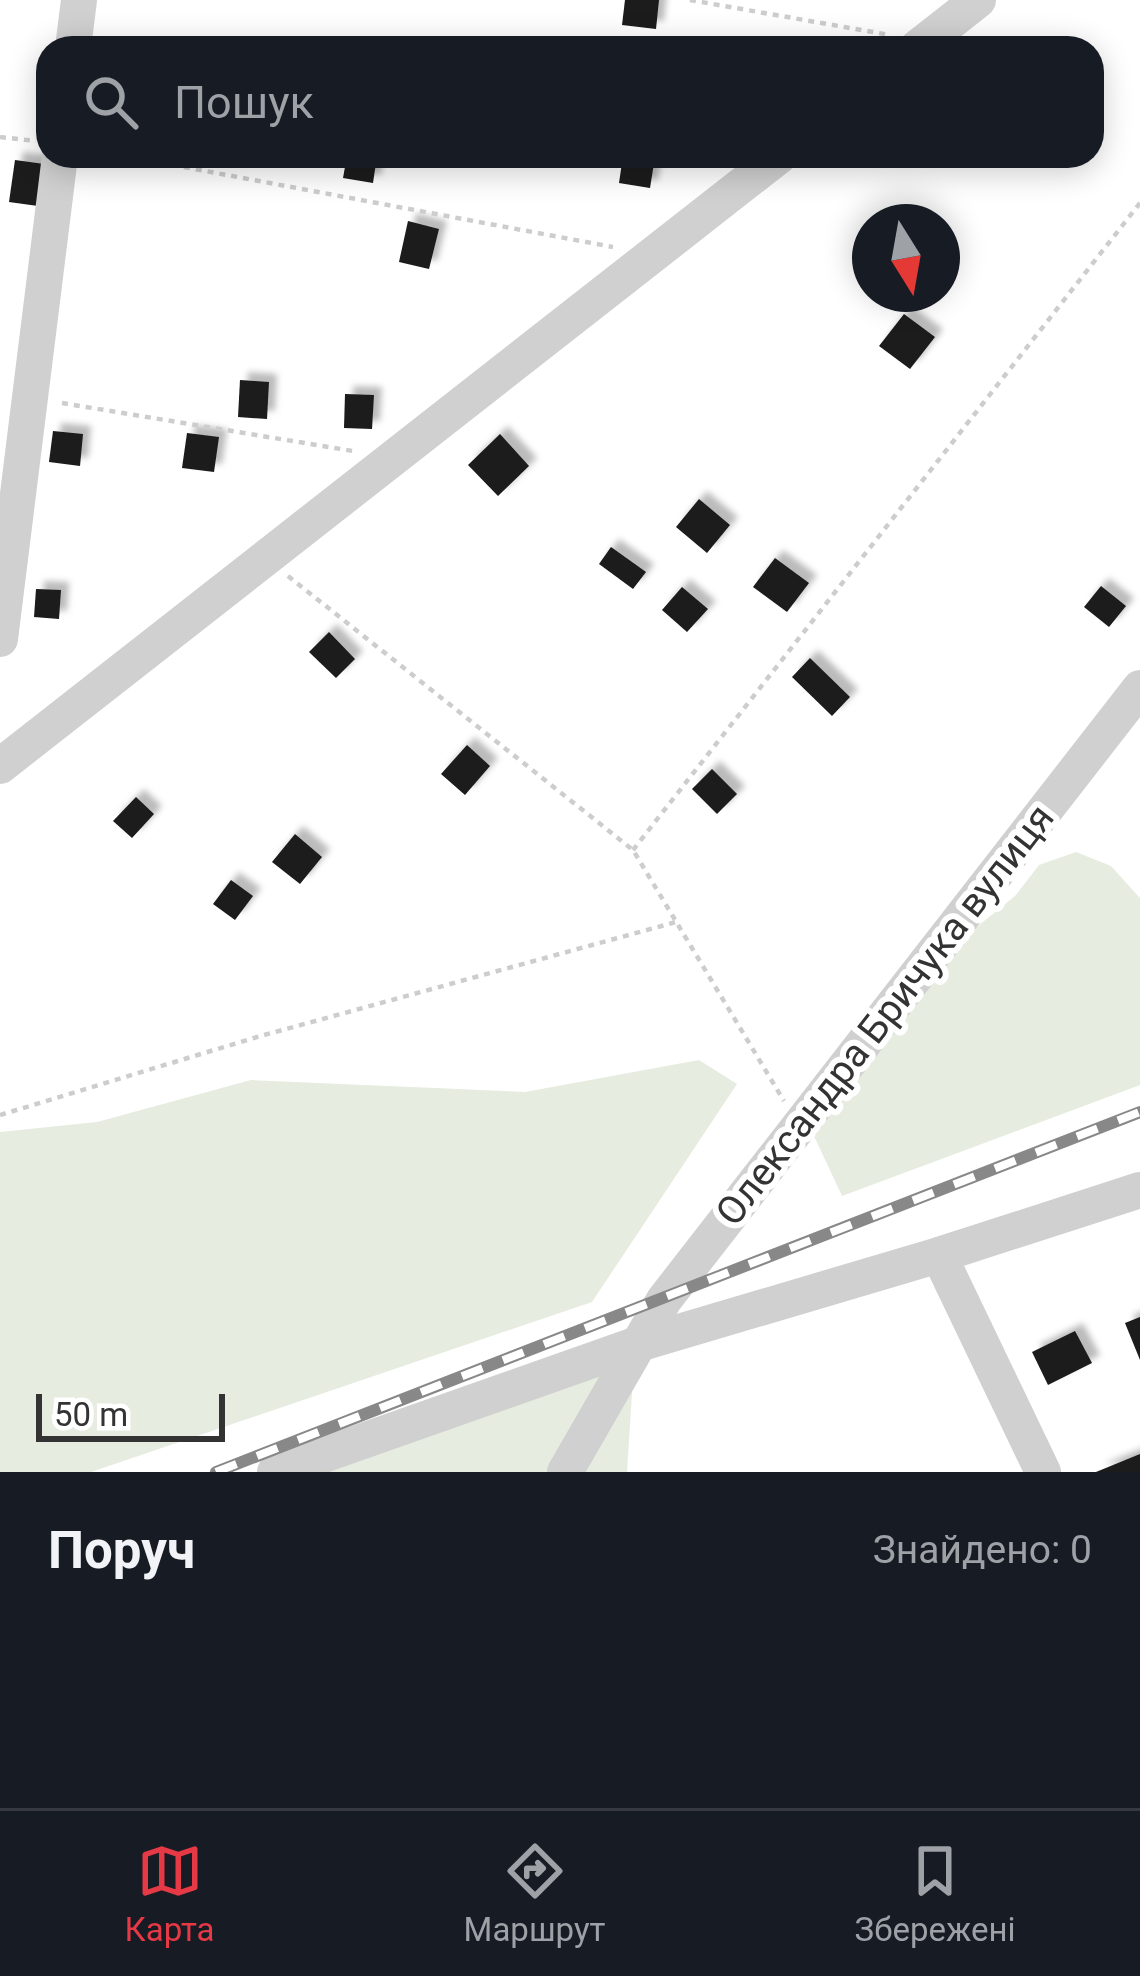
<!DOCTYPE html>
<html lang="uk">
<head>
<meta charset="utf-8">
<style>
	:root { --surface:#171b24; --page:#242831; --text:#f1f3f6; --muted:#9ea1a6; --line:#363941; --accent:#e63946 }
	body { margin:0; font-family:Roboto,sans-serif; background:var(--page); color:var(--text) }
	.compass { position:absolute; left:852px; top:204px; width:108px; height:108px; border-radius:50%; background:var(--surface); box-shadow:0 6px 30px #0003; rotate:169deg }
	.scale { position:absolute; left:36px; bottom:30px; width:189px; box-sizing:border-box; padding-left:12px; border:6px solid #333; border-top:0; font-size:33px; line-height:42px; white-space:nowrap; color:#333; -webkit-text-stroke:9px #fff; paint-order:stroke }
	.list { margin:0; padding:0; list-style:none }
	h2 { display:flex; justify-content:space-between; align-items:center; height:156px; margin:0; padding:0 48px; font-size:51px }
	h2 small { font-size:39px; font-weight:400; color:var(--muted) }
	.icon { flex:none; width:66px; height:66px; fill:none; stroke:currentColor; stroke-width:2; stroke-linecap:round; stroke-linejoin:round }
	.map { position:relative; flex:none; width:1140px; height:1472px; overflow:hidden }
	.search { position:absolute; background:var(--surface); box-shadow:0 6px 30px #0003; left:36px; right:36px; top:36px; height:132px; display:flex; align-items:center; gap:30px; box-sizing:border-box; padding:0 42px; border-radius:36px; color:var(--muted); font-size:45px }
	.sheet { height:336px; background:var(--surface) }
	nav { display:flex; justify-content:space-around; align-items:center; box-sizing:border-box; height:168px; border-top:3px solid var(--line); background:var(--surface); font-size:33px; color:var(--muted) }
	nav a { display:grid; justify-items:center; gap:6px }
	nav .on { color:var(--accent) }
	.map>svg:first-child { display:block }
	.green { fill:#e6ecdf }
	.building { fill:#1a1a1a; filter:url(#shadow) }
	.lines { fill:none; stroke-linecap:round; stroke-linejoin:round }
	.path { stroke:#cdcdcd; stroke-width:4.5; stroke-dasharray:6 6; stroke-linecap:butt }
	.minor { stroke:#d0d0d0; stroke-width:36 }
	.rail-casing { stroke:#888; stroke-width:12 }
	.rail { stroke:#fff; stroke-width:8; stroke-dasharray:22; stroke-linecap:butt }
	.labels { text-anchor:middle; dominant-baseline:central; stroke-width:12; stroke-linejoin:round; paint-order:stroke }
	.street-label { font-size:39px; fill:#333; stroke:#fff }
</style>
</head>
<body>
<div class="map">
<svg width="1140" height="1472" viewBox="0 0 1140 1472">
	<defs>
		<filter id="shadow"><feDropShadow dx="8" dy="-8" stdDeviation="3" flood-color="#0004"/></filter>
	</defs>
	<rect width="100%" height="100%" fill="#fff"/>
	<g class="green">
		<path d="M1076,852L1111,866L1140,898V1085L842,1196L807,1121L925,969L1015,896L1039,865Z"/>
		<path d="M699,1060L737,1084L592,1302L91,1472H0V1132L97,1122L251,1080L525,1092Z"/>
		<path d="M635,1345L627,1472H281Z"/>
	</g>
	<g class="building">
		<path d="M625,0H659L656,29L622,25Z"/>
		<path d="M347,156H377L373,183L343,178Z"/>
		<path d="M623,156L655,157L650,188L619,183Z"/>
		<path d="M15,160L44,164L38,206L9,202Z"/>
		<path d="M408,221L439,229L429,269L399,262Z"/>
		<path d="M904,314L935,337L910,369L879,346Z"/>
		<path d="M240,380L269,382L267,419L238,417Z"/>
		<path d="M345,394L374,395L372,429L344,428Z"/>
		<path d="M53,431L83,434L80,466L49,462Z"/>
		<path d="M187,433L219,437L214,472L182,468Z"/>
		<path d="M500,434L529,466L498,496L468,465Z"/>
		<path d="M699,499L730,525L707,553L676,527Z"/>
		<path d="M611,547L646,572L633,589L599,564Z"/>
		<path d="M775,558L809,583L787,612L753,587Z"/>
		<path d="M1101,586L1126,606L1109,627L1084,607Z"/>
		<path d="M682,587L708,609L687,632L662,610Z"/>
		<path d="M36,589L61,590L59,619L34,617Z"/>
		<path d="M329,632L355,659L336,678L309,652Z"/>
		<path d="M810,658L850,697L832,716L792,677Z"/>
		<path d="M467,745L490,766L465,795L441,774Z"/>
		<path d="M712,769L737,794L717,814L692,789Z"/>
		<path d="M136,797L154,814L132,838L113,821Z"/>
		<path d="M295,834L322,857L300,884L272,862Z"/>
		<path d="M231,880L253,896L235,920L213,904Z"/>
		<path d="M1140,1317V1360L1125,1323Z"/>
		<path d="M1075,1331L1092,1363L1048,1385L1032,1352Z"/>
		<path d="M1140,1454V1472H1096Z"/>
	</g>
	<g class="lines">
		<g class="path">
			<path d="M690,0L890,35"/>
			<path d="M0,137L36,141"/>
			<path d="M125,156L613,247"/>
			<path d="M62,403L353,451"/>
			<path d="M288,576L633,850L784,1101"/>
			<path d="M633,850L1140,203"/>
			<path d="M0,1115L257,1037L676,922"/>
		</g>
		<g class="minor">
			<path d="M73,48L79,0"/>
			<path d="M917,48L978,0"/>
			<path d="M0,639L60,156"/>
			<path d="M0,766L779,156"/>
			<path d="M939,1255L1043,1472"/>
			<path d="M275,1472L635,1345L939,1255L1140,1190"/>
			<path d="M565,1472L664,1300L1140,688"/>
		</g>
		<g class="rail-casing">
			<path id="rail" d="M216,1472L1140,1112"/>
		</g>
		<use href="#rail" class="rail"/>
	</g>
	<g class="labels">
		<g class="street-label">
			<text transform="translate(885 1015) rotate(-52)">Олександра Бричука вулиця</text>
		</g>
	</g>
</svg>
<svg class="compass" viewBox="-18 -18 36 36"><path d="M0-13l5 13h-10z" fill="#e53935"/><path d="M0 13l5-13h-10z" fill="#9ea1a6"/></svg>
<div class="scale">50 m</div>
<div class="search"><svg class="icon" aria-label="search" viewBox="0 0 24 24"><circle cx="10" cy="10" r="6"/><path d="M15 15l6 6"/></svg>Пошук</div>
</div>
<section class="sheet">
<h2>Поруч<small>Знайдено: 0</small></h2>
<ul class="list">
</ul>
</section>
<nav>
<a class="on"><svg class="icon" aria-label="map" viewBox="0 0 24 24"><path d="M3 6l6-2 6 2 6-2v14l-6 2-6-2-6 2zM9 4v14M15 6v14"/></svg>Карта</a>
<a><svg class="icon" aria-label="directions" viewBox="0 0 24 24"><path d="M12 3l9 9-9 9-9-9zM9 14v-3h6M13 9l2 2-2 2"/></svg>Маршрут</a>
<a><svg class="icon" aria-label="saved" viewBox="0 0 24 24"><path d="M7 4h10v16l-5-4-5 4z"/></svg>Збережені</a>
</nav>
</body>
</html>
